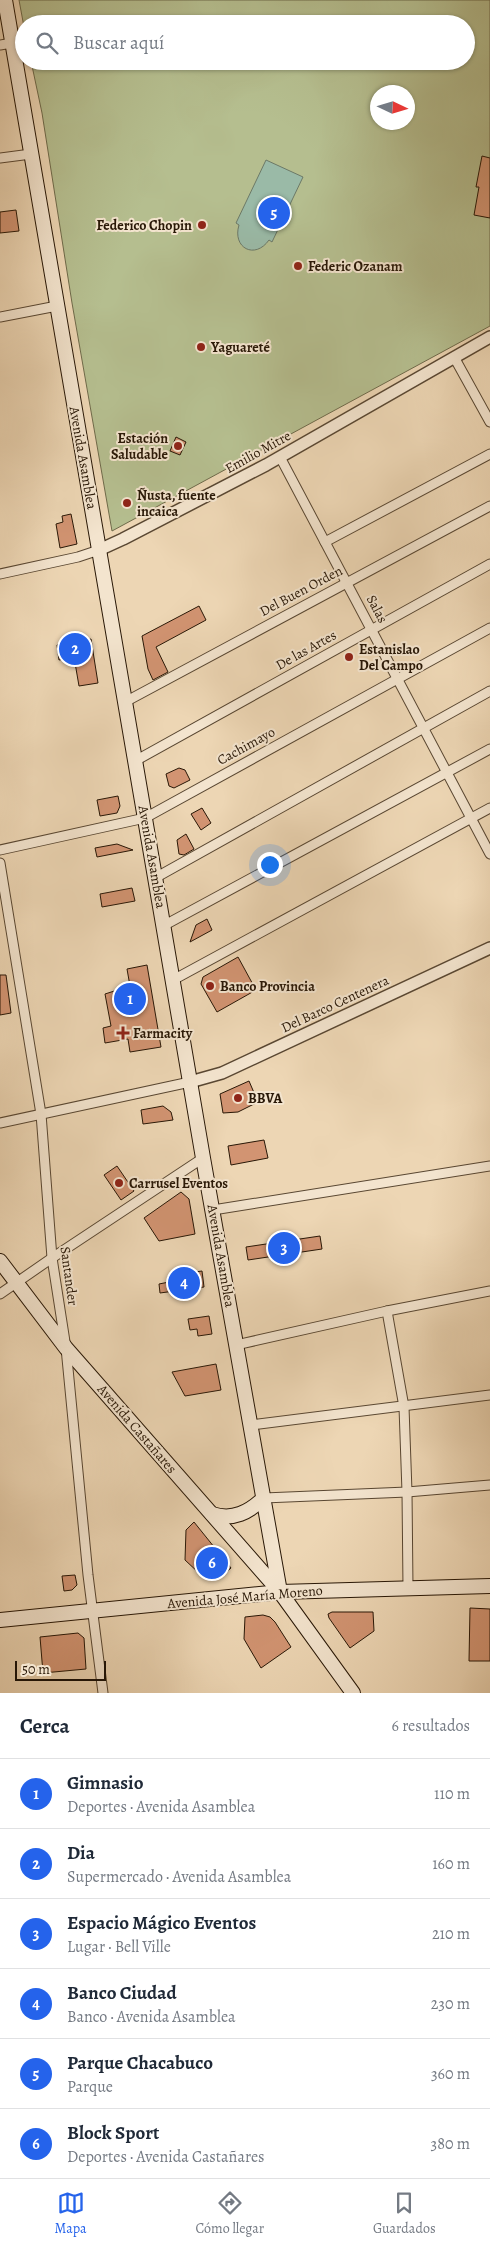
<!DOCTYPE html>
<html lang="es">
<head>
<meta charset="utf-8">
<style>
	:root { --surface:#fff; --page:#f6f6f7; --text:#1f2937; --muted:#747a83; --line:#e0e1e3; --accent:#2563eb }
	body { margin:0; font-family:Alegreya,serif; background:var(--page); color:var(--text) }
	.compass { position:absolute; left:370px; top:85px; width:45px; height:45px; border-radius:50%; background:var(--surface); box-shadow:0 1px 4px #0004; rotate:94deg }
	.scale { position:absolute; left:15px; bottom:12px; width:91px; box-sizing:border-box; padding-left:5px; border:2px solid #281706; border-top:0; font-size:14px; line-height:18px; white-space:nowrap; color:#281706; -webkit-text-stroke:4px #f3e4ce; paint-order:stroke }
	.you { position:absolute; left:269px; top:864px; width:18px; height:18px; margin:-12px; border:4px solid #fff; border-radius:50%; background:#1a73e8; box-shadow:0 0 0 8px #1a73e833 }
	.badge { display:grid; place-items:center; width:32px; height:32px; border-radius:50%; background:var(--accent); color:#fff; font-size:16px; font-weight:700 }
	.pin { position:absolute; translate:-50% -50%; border:2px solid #fff; box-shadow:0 1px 5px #0006 }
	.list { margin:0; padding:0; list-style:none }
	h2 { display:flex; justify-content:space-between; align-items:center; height:65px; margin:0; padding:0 20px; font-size:21px }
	h2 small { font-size:16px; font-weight:400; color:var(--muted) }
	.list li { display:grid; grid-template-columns:32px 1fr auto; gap:15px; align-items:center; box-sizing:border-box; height:70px; padding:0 20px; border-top:1px solid var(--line) }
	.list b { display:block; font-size:19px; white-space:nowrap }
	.list p { margin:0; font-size:16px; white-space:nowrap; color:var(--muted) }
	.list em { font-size:16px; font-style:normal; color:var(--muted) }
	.icon { flex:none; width:28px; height:28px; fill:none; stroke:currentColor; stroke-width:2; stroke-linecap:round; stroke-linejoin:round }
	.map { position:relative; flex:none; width:490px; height:1693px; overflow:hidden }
	.search { position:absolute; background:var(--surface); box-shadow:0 1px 4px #0004; left:15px; right:15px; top:15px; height:55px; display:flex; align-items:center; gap:12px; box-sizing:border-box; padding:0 18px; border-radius:28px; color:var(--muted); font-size:19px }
	.sheet { height:485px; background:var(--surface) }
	nav { display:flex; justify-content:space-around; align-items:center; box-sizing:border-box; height:70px; border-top:1px solid var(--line); background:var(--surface); font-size:14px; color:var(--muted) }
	nav a { display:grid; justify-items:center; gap:2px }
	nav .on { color:var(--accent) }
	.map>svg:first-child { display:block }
	.green { fill:#b5be8f; stroke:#6e6a4a; fill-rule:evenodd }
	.water { fill:#9abaa7; stroke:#6c7967 }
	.building { fill:#d29472; stroke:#281706 }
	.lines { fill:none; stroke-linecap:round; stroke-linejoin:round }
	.minor-casing { stroke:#594732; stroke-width:11 }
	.tertiary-casing { stroke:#594732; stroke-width:14 }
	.secondary-casing { stroke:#281706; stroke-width:16 }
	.minor { stroke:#f3e4ce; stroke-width:9 }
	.tertiary { stroke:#f3e4ce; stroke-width:11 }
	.secondary { stroke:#f3e4ce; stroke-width:14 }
	.poi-dot { fill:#8f2418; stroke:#f3e4ce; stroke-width:2 }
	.labels { text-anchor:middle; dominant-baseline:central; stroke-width:4; stroke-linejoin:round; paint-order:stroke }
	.poi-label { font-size:14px; font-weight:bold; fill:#281706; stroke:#f3e4ce; text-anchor:start }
	.street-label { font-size:14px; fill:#281706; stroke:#f3e4ce }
</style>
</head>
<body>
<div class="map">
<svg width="490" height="1693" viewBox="0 0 490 1693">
	<rect width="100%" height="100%" fill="#edd6b4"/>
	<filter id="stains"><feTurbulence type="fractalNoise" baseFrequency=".004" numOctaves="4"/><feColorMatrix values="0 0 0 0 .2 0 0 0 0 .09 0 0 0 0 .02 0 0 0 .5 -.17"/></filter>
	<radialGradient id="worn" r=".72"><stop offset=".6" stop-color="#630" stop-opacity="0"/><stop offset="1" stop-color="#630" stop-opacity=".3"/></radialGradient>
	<path class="green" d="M19,0H490V326L112,531L72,303L42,113L31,61H466V24H24V27ZM378,92H408V122H378Z"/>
	<path class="water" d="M266,160L303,177L272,242L269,240C255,260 232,248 239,225L236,223Z"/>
	<g class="building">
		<path d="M482,156L490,158V218L474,215L479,187H476Z"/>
		<path d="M16,210L19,231L0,233V212Z"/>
		<path d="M176,437L186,442L180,455L170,451Z"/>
		<path d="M71,514L77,544L60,548L56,524L63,522L62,516Z"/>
		<path d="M199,606L206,620L156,647L168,672L153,680L148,669L142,636Z"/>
		<path d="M91,639L98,683L79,686L74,657L59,660L57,645Z"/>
		<path d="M179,768L185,770L190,780L174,788L169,786L166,774Z"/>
		<path d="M118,796L120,806L117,813L100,816L97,800Z"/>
		<path d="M202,808L211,823L201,830L191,814Z"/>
		<path d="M186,834L194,849L184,855L179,854L177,840Z"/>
		<path d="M117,844L133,850L97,857L95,848Z"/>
		<path d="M132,888L135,901L102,907L100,894Z"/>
		<path d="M207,919L212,930L190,942L196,925Z"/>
		<path d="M238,957L256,990L217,1012L201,984L203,977Z"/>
		<path d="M147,965L161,1047L130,1052L128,1039L105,1043L103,1028L111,1026L105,994L130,986L127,969Z"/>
		<path d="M0,975H6L11,1013L0,1015Z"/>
		<path d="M249,1081L258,1102L238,1112L223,1113L220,1094Z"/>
		<path d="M163,1106L171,1112L173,1120L143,1124L141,1110Z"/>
		<path d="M264,1140L268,1158L231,1165L228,1146Z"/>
		<path d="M117,1166L134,1191L121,1200L104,1175Z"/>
		<path d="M181,1192L189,1199L195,1234L159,1241L144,1218Z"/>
		<path d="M320,1236L322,1249L248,1260L246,1247Z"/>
		<path d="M202,1271L204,1287L160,1293L159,1284L169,1282L168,1276Z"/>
		<path d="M209,1316L212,1334L198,1336L197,1329L190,1330L188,1319Z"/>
		<path d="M216,1364L221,1390L185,1396L172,1372Z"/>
		<path d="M194,1522L231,1568L225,1573L200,1574L185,1560L186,1530Z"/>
		<path d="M75,1575L77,1585L72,1590L64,1591L62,1576Z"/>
		<path d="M470,1608L490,1609V1661H469Z"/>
		<path d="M332,1612H373L374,1631L350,1648L329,1618L328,1614Z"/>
		<path d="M263,1615L270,1617L275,1622L291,1647L261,1668L244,1639L245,1617Z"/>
		<path d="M78,1633L84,1638L86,1669L43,1673L40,1637Z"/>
	</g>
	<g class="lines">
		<g class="minor-casing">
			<g id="minor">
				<path d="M0,45L12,43"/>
				<path d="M0,158L31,154"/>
				<path d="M0,317L57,306"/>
				<path d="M454,357L490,422"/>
				<path d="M280,457L490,854"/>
				<path d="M325,542L490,454"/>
				<path d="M0,574L78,557L99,550"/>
				<path d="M125,702L490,506"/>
				<path d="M135,761L490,564"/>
				<path d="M0,850L145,818L490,628"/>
				<path d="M0,863L41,1114L52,1258L66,1348L88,1575L103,1693"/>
				<path d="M155,878L490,691"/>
				<path d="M163,926L490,749"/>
				<path d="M173,980L490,808"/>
				<path d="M0,1123L190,1082"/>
				<path d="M213,1210L490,1166"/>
				<path d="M0,1294L52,1258L203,1158"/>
				<path d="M387,1311L404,1407L407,1492L408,1587"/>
				<path d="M236,1345L387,1311L490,1291"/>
				<path d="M251,1425L490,1395"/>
				<path d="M264,1498L407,1492L490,1485"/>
			</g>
		</g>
		<g class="tertiary-casing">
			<g id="tertiary">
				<path d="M99,550L123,539L266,465L490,337"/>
				<path d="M190,1082L222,1073L490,948"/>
			</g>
		</g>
		<g class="secondary-casing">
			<g id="secondary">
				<path d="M5,0L203,1158L280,1592"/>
				<path d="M0,1261L66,1348L280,1592L353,1693"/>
				<path d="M212,1514C233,1521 249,1512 264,1498"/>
				<path d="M0,1620L280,1592L490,1586"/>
			</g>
		</g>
		<use href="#minor" class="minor"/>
		<use href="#tertiary" class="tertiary"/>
		<use href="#secondary" class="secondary"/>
	</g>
	<g class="poi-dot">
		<circle cx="202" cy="225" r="5"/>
		<circle cx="298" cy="266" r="5"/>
		<circle cx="201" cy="347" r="5"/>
		<circle cx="178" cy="446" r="5"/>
		<circle cx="127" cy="503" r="5"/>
		<circle cx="349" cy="657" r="5"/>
		<circle cx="210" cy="986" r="5"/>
		<path d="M120.5 1025.5h5v5h5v5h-5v5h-5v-5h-5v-5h5z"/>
		<circle cx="238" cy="1098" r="5"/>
		<circle cx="119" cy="1183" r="5"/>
	</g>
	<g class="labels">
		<g class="poi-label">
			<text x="192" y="225" text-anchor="end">Federico Chopin</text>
			<text x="308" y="266">Federic Ozanam</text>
			<text x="211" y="347">Yaguareté</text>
			<text x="168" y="438" text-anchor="end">Estación<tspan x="168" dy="16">Saludable</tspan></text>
			<text x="137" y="495">Ñusta, fuente<tspan x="137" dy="16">incaica</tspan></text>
			<text x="359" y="649">Estanislao<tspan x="359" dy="16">Del Campo</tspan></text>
			<text x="220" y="986">Banco Provincia</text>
			<text x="133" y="1033">Farmacity</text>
			<text x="248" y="1098">BBVA</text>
			<text x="129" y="1183">Carrusel Eventos</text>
		</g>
		<g class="street-label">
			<text transform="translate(258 452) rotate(-29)">Emilio Mitre</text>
			<text transform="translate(83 458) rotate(80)">Avenida Asamblea</text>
			<text transform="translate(301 591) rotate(-28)">Del Buen Orden</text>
			<text transform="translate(377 609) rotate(62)">Salas</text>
			<text transform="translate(306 650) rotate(-29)">De las Artes</text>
			<text transform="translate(246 746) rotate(-29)">Cachimayo</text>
			<text transform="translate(152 857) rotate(80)">Avenida Asamblea</text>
			<text transform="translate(335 1004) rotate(-25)">Del Barco Centenera</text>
			<text transform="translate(221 1256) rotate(80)">Avenida Asamblea</text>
			<text transform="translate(69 1276) rotate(82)">Santander</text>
			<text transform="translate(137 1429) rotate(49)">Avenida Castañares</text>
			<text transform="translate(245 1597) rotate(-5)">Avenida José María Moreno</text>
		</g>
	</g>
	<rect width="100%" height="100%" filter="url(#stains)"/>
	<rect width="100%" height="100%" fill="url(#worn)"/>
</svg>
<svg class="compass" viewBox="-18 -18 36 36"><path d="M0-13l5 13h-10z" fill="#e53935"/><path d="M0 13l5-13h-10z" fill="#747a83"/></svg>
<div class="scale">50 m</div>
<div class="you"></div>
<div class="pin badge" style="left:130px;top:999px">1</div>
<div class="pin badge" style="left:75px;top:649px">2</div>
<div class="pin badge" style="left:284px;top:1248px">3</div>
<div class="pin badge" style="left:184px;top:1283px">4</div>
<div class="pin badge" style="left:274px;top:213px">5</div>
<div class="pin badge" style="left:212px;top:1563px">6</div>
<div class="search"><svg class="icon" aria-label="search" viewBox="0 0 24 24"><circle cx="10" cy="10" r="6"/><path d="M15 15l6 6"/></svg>Buscar aquí</div>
</div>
<section class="sheet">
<h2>Cerca<small>6 resultados</small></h2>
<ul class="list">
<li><span class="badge">1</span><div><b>Gimnasio</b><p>Deportes · Avenida Asamblea</p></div><em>110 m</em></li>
<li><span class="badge">2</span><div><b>Dia</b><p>Supermercado · Avenida Asamblea</p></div><em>160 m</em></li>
<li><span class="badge">3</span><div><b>Espacio Mágico Eventos</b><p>Lugar · Bell Ville</p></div><em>210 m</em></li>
<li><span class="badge">4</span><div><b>Banco Ciudad</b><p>Banco · Avenida Asamblea</p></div><em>230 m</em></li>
<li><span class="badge">5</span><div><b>Parque Chacabuco</b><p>Parque</p></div><em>360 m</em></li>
<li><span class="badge">6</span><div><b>Block Sport</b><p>Deportes · Avenida Castañares</p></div><em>380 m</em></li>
</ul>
</section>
<nav>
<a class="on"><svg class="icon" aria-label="map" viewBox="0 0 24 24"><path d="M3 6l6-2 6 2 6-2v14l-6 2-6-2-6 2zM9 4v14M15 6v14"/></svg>Mapa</a>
<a><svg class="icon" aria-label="directions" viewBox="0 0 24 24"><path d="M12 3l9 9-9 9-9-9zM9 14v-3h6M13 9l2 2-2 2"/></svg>Cómo llegar</a>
<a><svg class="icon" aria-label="saved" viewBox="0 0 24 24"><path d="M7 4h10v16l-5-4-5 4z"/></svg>Guardados</a>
</nav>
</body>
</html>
